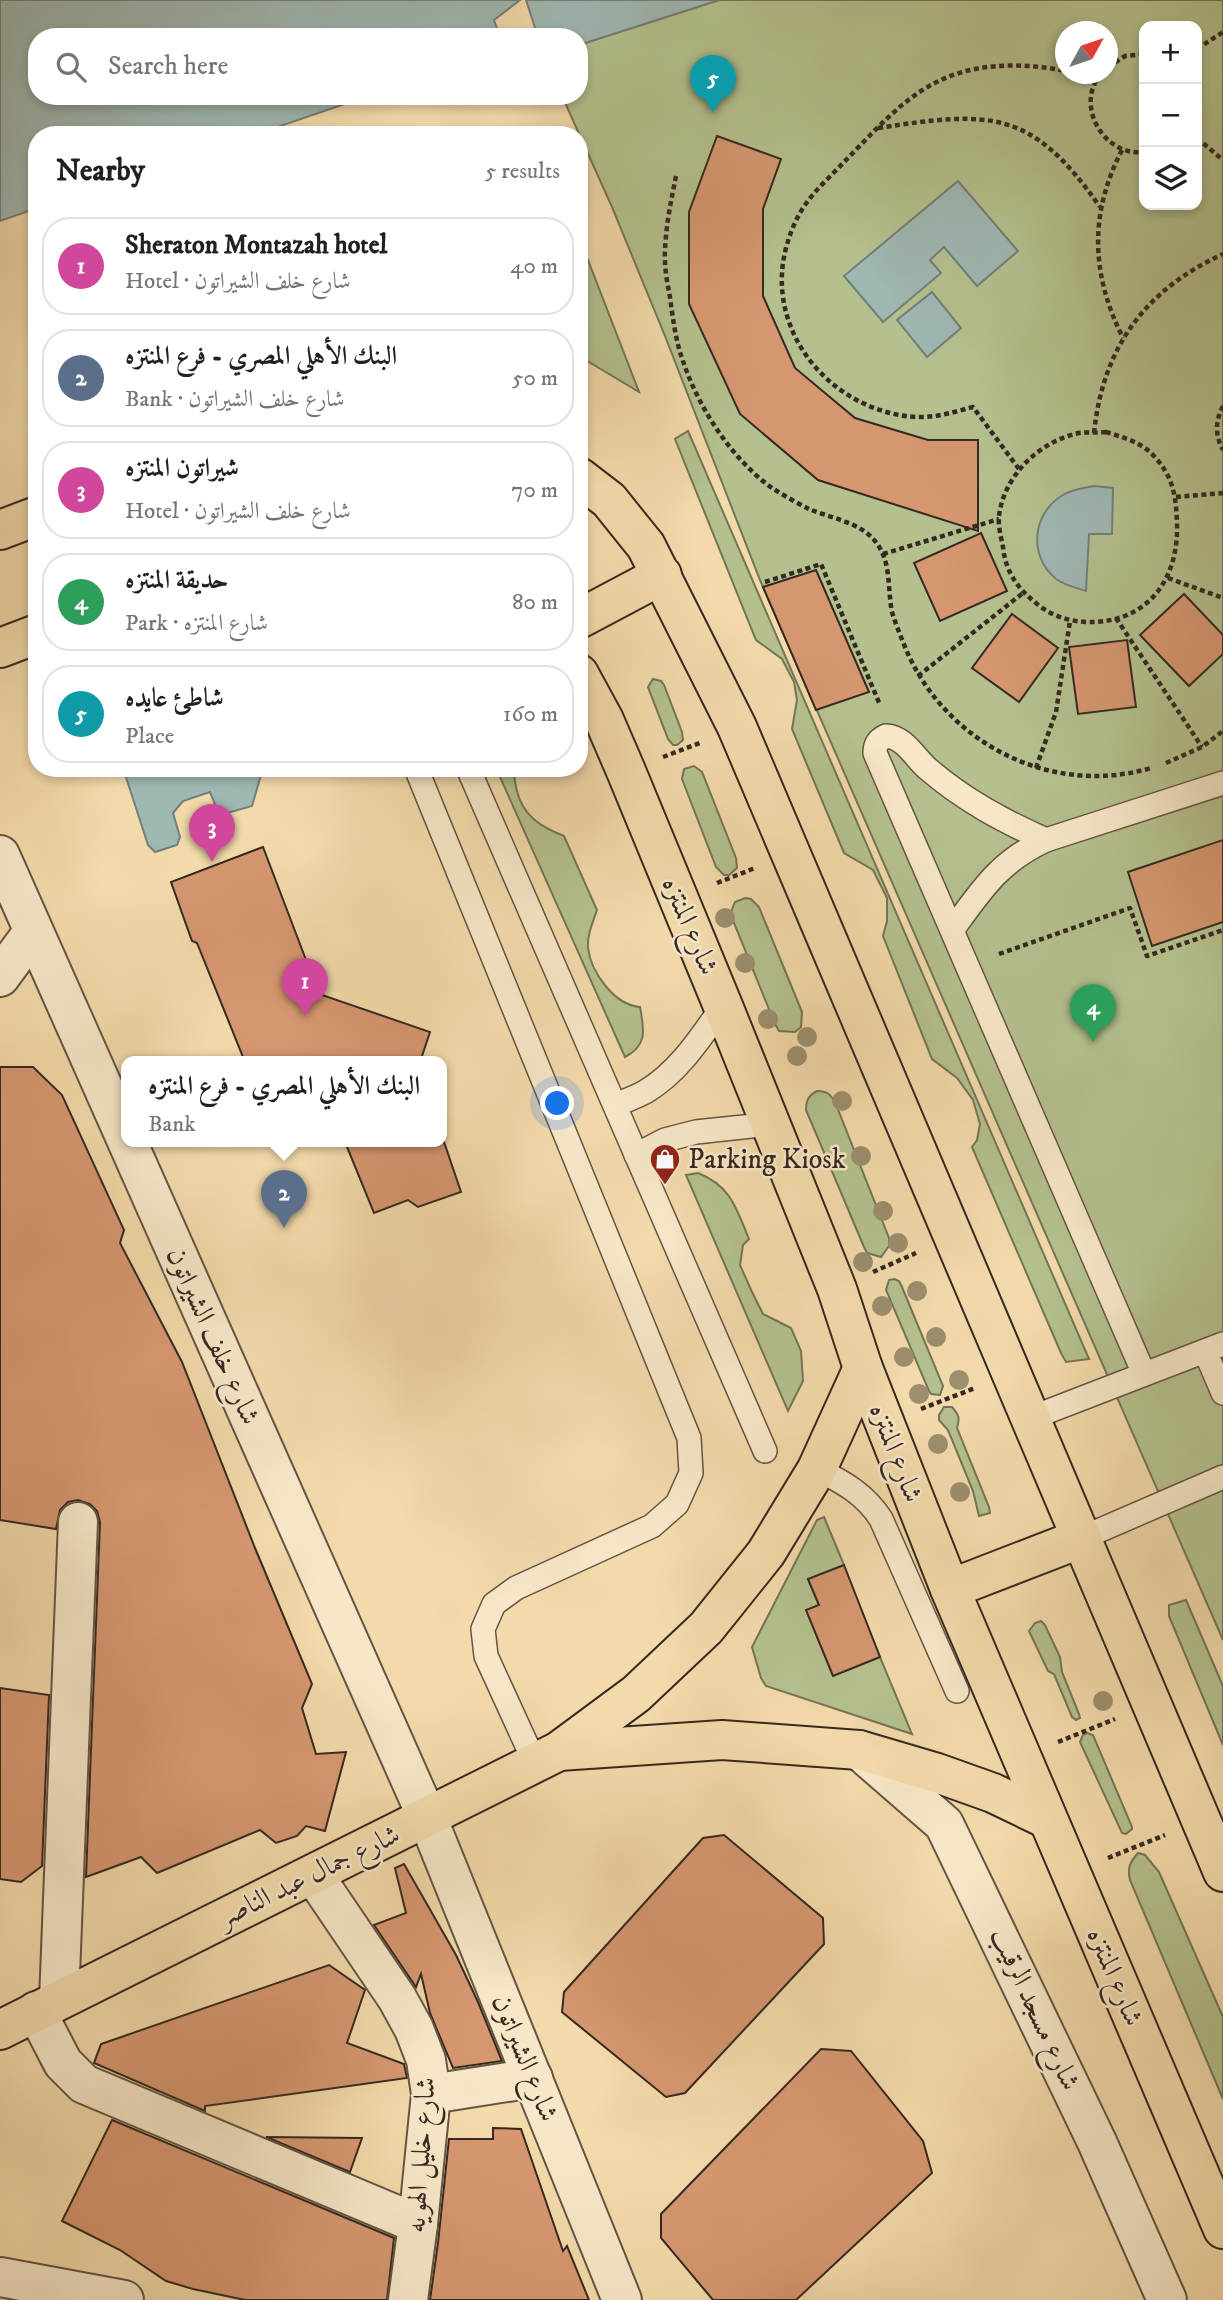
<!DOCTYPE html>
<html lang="en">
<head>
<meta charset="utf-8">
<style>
	:root { --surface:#fff; --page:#f2f2f2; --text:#202124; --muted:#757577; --line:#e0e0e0; --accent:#7c3aed }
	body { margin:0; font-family:"IM FELL DW Pica",Amiri,serif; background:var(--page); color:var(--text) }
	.controls { position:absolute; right:21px; top:21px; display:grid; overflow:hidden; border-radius:14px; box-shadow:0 4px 10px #0003 }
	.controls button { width:63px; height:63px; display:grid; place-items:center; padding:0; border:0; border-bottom:2px solid var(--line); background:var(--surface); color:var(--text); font:35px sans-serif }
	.compass { position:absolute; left:1055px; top:21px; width:63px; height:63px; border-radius:50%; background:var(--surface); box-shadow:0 4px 10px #0003; rotate:50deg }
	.you { position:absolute; left:558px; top:1104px; width:24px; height:24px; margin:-18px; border:5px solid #fff; border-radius:50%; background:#1a73e8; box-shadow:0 0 0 10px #1a73e833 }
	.badge { display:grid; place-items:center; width:46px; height:46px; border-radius:50%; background:var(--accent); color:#fff; font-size:23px; font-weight:700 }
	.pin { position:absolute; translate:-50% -58px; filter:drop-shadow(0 2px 4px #0008) }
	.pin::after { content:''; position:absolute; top:37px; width:24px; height:21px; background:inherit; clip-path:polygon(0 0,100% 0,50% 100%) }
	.popup { position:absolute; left:121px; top:1056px; width:326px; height:91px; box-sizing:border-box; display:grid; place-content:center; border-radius:14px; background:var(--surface); filter:drop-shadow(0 2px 5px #0005); font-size:23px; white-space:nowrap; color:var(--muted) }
	.popup b { font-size:26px; color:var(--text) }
	.popup::after { content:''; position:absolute; left:50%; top:100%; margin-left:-14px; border:14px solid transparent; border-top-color:var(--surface) }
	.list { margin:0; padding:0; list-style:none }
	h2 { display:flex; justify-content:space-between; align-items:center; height:91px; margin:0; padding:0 28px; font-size:30px }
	h2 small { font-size:23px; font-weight:400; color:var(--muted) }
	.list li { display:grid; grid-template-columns:46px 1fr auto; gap:21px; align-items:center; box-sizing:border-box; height:98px; margin:0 14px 14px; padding:0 14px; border:2px solid var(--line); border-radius:28px }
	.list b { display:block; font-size:26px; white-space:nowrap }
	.list p { margin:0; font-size:23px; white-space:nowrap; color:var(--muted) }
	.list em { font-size:23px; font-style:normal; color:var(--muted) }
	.icon { flex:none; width:38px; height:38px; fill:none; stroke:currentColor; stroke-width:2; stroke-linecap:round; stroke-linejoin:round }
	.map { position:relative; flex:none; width:1223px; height:2300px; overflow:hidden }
	.search { position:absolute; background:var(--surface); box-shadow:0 4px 10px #0003; left:28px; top:28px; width:560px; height:77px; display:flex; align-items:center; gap:18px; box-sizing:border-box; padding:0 24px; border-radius:28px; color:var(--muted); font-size:26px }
	.panel { position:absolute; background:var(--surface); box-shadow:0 4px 10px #0003; left:28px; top:126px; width:560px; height:651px; border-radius:28px }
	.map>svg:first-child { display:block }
	.green { fill:#b4c18e; stroke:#747558; stroke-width:2; fill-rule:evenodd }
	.water { fill:#9fb8b3; stroke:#757f79; stroke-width:2 }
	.building { fill:#d69770; stroke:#352922; stroke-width:2 }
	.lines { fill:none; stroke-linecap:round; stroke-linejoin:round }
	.service-casing { stroke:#645544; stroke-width:26 }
	.minor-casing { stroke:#645544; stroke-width:42 }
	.primary-casing { stroke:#352922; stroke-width:42 }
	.trunk-casing { stroke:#352922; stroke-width:42 }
	.path { stroke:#352922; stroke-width:4.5; stroke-dasharray:5 3.5; stroke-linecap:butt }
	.service { stroke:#f7e7c8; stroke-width:23 }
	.minor { stroke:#f7e7c8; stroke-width:38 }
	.primary { stroke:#f3daaa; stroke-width:38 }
	.trunk { stroke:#f3daaa; stroke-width:38 }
	.tree { fill:#9c8e6e }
	.labels { text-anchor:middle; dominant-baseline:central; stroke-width:5; stroke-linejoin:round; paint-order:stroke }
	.street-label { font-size:28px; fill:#352922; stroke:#f7e7c8 }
	.poi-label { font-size:28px; fill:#352922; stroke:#f7e7c8; text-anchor:start }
</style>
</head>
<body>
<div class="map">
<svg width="1223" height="2300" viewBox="0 0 1223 2300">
	<rect width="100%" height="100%" fill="#f3daaa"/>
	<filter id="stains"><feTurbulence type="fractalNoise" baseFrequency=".00286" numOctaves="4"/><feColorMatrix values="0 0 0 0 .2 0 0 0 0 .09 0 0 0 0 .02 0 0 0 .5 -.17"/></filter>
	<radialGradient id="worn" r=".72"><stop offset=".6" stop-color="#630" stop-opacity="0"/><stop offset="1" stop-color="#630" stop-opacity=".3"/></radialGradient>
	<g class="green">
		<path d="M719,0H1223V1640L760,580L665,336L612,207L562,96H579V45ZM1144,26H1197V205H1144ZM1066,32H1108V74H1066Z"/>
		<path d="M588,260L639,392L579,356V264Z"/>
		<path d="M688,431L1089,1359L1066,1362L1061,1353L972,1147L977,1140L980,1124L973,1100L957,1078L932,1059L883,936L887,921V898L873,870L844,853L792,729L797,700L794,682L782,659L756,640L675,439Z"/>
		<path d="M653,679L661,681L664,685L682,732L683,740L677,745H673L668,739L648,687Z"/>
		<path d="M694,766L702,772L736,858L737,868L729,875H724L716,867L682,779L684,769Z"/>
		<path d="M496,768H515C513,776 515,783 517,791C523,816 541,827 564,836L597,910C593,922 587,935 588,948C591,972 614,1005 640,1007C644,1030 648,1045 625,1057Z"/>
		<path d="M745,898L751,899L759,907L802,1012L801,1027L795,1032L779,1031L775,1024L732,918L731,912L735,902Z"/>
		<path d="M817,1091C827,1091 830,1094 835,1102L889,1238V1246L881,1257L867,1253L864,1247L806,1110C806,1100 809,1095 817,1091Z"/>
		<path d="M698,1173C731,1186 736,1208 749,1239L743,1245L740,1265L752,1292L763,1314L791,1328L801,1351L803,1381L788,1411L686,1175Z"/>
		<path d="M894,1279L899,1281L902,1287L943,1386L940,1395L931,1394L929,1391L886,1290L889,1280Z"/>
		<path d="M944,1407H952C959,1415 960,1418 957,1428L989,1507L990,1513L979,1516L973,1491L948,1430L939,1420V1415Z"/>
		<path d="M824,1517L844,1565L808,1579L819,1605L807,1610L833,1676L880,1657L912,1734L766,1686L761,1678L752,1647L817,1520Z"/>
		<path d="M1186,1600L1223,1686V1745L1169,1616V1605Z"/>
		<path d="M1041,1621L1045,1625L1060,1657L1062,1672L1079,1714L1080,1718L1076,1720L1072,1717L1054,1674L1048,1671L1029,1631L1035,1623Z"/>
		<path d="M1087,1733L1093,1735L1132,1827V1829L1126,1834L1122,1833L1080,1742L1083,1735Z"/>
		<path d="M1138,1853L1145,1855L1159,1872L1223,2017V2099L1130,1880C1127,1868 1130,1862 1138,1853Z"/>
	</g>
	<g class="water">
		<path d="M0,0H520L494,20L500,37H37V96H368L254,135H37V208L0,221Z"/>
		<path d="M526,0H719L579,45V37H538Z"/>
		<path d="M958,181L1018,251L977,286L944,247L930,260L941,273L883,322L844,276Z"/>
		<path d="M932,292L961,328L927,357L897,320Z"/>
		<path d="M1094,486L1113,488L1112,534H1089L1086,591C1076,588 1064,585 1056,579C1028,556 1032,513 1063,495C1072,489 1083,488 1094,486Z"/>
		<path d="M123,768H263L252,806L224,814L217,809L210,792L183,801L173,813L180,837L177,845L155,852L148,845Z"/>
	</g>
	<g class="building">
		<path d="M717,136L781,159L763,209V296L795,368L855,418L928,440H978V531L818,480L740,414L689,304V212Z"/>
		<path d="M981,533L1007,591L940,621L914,563Z"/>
		<path d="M816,570L869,692L816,710L763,587Z"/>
		<path d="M1184,594L1223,635V654L1189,686L1140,635Z"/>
		<path d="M1012,614L1058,648L1019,702L972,668Z"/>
		<path d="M1127,640L1136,707L1078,714L1069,647Z"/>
		<path d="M1223,840V922L1152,946L1128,872Z"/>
		<path d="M263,847L319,994L430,1032L420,1062H245L197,943L192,941L171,882Z"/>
		<path d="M0,1067H33L62,1095L124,1230L120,1243L182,1362L255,1548L312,1684L302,1708L316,1754L346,1752L325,1831L306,1826L297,1836L276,1843L260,1830L157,1873L141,1857L86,1877L100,1522L97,1511L90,1504L78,1500L68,1502L60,1510L56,1529L0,1520Z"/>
		<path d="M345,1142H444L461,1192L418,1207L408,1200L374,1213Z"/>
		<path d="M844,1565L880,1657L833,1676L806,1610L819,1605L808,1579Z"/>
		<path d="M0,1688L49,1695L42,1866L21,1882L0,1879Z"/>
		<path d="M724,1835L823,1918L824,1944L685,2093L666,2097L562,2012L564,1992L703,1838Z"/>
		<path d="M404,1864L456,1955L478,2002L502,2061L453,2068L430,2013L421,1974L416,1987L374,1925L406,1913L395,1868Z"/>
		<path d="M329,1965L365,1990L347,2043L404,2064L407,2078L205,2106V2111L94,2063L101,2044Z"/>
		<path d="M821,2049L851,2051L923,2141L932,2173L796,2300H713L661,2238V2214Z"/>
		<path d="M112,2120L394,2238L387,2300H245L193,2289L166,2281L120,2250L62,2221Z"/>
		<path d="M493,2128L521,2129L563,2251L567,2246L589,2300H430L438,2243L449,2139H493Z"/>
		<path d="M266,2137L362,2138L350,2172Z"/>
	</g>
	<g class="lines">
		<g class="service-casing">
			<g id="service">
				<path d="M416,768L689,1438L691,1473L677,1504L652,1526L516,1588L494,1604L483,1629L486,1656L535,1763"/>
				<path d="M468,768L765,1451"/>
				<path d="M1046,840C1003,821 964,800 928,769C915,758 905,737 886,736C878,740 875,744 875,753L1144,1374"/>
				<path d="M953,929C982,889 1000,861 1046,840L1223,783"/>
				<path d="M615,1105C625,1101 636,1097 645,1092C679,1072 701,1037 723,1006"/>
				<path d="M636,1155L665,1140L696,1132L771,1124"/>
				<path d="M1205,1351L1223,1393"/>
				<path d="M1031,1418L1223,1344"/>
				<path d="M817,1469C843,1482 865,1494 881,1519L957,1691"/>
				<path d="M1082,1538L1223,1477"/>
			</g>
		</g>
		<g class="minor-casing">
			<g id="minor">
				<path d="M0,855L427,1817L622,2300"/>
				<path d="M0,977L33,932"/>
				<path d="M859,1750L944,1824L1097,2142L1167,2300"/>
				<path d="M313,1874L397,1998L414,2029L426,2060L431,2094L418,2224L408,2300"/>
				<path d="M59,2000L78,1522"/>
				<path d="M36,2011L63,2063L84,2084L418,2224"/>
				<path d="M431,2094L533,2078"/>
				<path d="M0,2277L124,2300"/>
			</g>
		</g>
		<g class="primary-casing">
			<g id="primary">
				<path d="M559,1751L722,1740L859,1750L937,1773L993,1793L1047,1819"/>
				<path d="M0,2030L559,1751L636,1694L706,1628L766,1553L817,1469L863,1368"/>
			</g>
		</g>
		<g class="trunk-casing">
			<g id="trunk">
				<path d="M579,477L609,500L646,546L737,727L1223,1872"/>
				<path d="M0,530L37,516"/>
				<path d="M579,619L662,575"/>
				<path d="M0,648L37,634"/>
				<path d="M579,674L604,720L626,771L723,1006L837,1289L863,1368L950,1589L1223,2229"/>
				<path d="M950,1589L1082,1538"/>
			</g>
		</g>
		<g class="path">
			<path d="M1197,49L1223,32"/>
			<path d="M1108,67L1125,56L1144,54"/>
			<path d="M1079,74L1098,77"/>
			<path d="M1101,74C1074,105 1104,157 1144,152"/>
			<path d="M878,128C990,111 1031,108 1100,207"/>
			<path d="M1197,138L1223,160"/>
			<path d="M1122,150C1089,214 1091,274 1123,338"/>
			<path d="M676,176C671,201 666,225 665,250C664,265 667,282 670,297C673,320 676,343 684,364C700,410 732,459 772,488C783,495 797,503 809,509C830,518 860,522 875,541C892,562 887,587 892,612C895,622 899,632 903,642C941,741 1049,798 1151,768"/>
			<path d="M1223,406C1215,421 1215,436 1223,450"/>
			<path d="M1106,432C1122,437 1141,442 1153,455C1173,476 1176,495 1177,523C1179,580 1147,624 1086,622C1070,621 1055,617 1041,607C1020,591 1006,575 1003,547C1001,537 998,526 999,516C1004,475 1040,441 1079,433C1088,432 1097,433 1106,432Z"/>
			<path d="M1094,433C1103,347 1145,290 1223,254"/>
			<path d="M1019,469L973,407C954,412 935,418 916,417C832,412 764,332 786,248C790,233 796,218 805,205C816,189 831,176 844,162C873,133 903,97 941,80C979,62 1025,63 1066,71"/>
			<path d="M1176,497L1223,493"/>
			<path d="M883,554L999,519"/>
			<path d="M1168,578L1223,598"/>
			<path d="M765,582L821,564L880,705"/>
			<path d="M1116,618L1202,747"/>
			<path d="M918,676L1023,593"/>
			<path d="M663,757L700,743"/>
			<path d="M1166,763L1202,747L1223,731"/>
			<path d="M1036,768L1056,712L1070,621"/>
			<path d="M717,883L755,868"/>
			<path d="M999,954L1130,908L1147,956L1223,930"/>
			<path d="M873,1272L916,1253"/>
			<path d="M921,1409L975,1388"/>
			<path d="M1058,1742L1115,1719"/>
			<path d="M1108,1858L1165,1835"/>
		</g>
		<use href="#service" class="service"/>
		<use href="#minor" class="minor"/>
		<use href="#primary" class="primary"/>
		<use href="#trunk" class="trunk"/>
	</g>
	<g class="tree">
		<circle cx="725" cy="918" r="10"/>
		<circle cx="745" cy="963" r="10"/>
		<circle cx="768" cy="1019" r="10"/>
		<circle cx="807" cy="1037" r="10"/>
		<circle cx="797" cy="1056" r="10"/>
		<circle cx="842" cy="1101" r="10"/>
		<circle cx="861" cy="1156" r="10"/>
		<circle cx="883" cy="1211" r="10"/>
		<circle cx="898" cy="1243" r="10"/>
		<circle cx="863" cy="1262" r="10"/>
		<circle cx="917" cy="1291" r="10"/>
		<circle cx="882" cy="1306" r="10"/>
		<circle cx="936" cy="1337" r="10"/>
		<circle cx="904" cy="1357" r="10"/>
		<circle cx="959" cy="1380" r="10"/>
		<circle cx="919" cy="1394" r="10"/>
		<circle cx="938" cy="1444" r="10"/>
		<circle cx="960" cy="1492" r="10"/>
		<circle cx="1103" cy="1701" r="10"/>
	</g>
	<defs>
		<g id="shop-pin" transform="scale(1.575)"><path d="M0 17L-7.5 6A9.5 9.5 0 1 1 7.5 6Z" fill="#8f2418" stroke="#f7e7c8"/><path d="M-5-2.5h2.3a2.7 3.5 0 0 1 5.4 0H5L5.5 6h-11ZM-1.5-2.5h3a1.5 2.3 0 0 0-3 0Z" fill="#fff"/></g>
	</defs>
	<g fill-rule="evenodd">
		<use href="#shop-pin" x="665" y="1159"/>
	</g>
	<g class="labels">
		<g class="street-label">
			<text transform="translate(690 926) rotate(67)">شارع المنتزه</text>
			<text transform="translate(213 1336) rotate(66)">شارع خلف الشيراتون</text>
			<text transform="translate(896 1453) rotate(69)">شارع المنتزه</text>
			<text transform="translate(309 1876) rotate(-26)">شارع جمال عبد الناصر</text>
			<text transform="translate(1115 1977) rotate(67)">شارع المنتزه</text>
			<text transform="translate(1035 2009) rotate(65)">شارع مسجد الرقيب</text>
			<text transform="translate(525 2058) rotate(68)">شارع الشيراتون</text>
			<text transform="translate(421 2155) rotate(-86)">شارع خليل الهويه</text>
		</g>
		<g class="poi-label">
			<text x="688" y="1159">Parking Kiosk</text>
		</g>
	</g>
	<rect width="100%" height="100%" filter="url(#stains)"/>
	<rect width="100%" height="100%" fill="url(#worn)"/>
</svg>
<div class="controls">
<button>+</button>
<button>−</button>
<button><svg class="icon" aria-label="layers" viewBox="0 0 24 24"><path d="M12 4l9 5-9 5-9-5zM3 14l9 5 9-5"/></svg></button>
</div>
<svg class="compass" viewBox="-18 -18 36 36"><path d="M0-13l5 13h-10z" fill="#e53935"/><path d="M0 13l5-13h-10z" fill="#757577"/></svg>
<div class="you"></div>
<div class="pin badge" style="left:305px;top:1016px;background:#d1479c">1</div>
<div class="pin badge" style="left:284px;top:1228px;background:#5c6f8a">2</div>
<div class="popup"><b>البنك الأهلي المصري - فرع المنتزه</b>Bank</div>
<div class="pin badge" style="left:212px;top:862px;background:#d1479c">3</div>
<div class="pin badge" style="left:1093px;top:1042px;background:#2e9e5b">4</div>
<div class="pin badge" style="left:713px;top:113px;background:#0f9aa8">5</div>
<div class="search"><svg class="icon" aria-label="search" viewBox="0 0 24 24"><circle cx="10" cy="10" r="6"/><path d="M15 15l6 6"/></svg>Search here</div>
<section class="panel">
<h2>Nearby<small>5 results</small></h2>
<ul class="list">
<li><span class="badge" style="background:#d1479c">1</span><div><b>Sheraton Montazah hotel</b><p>Hotel · شارع خلف الشيراتون</p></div><em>40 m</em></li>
<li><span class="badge" style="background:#5c6f8a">2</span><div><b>البنك الأهلي المصري - فرع المنتزه</b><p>Bank · شارع خلف الشيراتون</p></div><em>50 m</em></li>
<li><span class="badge" style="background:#d1479c">3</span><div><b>شيراتون المنتزه</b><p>Hotel · شارع خلف الشيراتون</p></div><em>70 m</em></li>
<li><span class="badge" style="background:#2e9e5b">4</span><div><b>حديقة المنتزه</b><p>Park · شارع المنتزه</p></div><em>80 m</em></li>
<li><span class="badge" style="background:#0f9aa8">5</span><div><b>شاطئ عايده</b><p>Place</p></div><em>160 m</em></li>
</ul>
</section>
</div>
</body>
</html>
